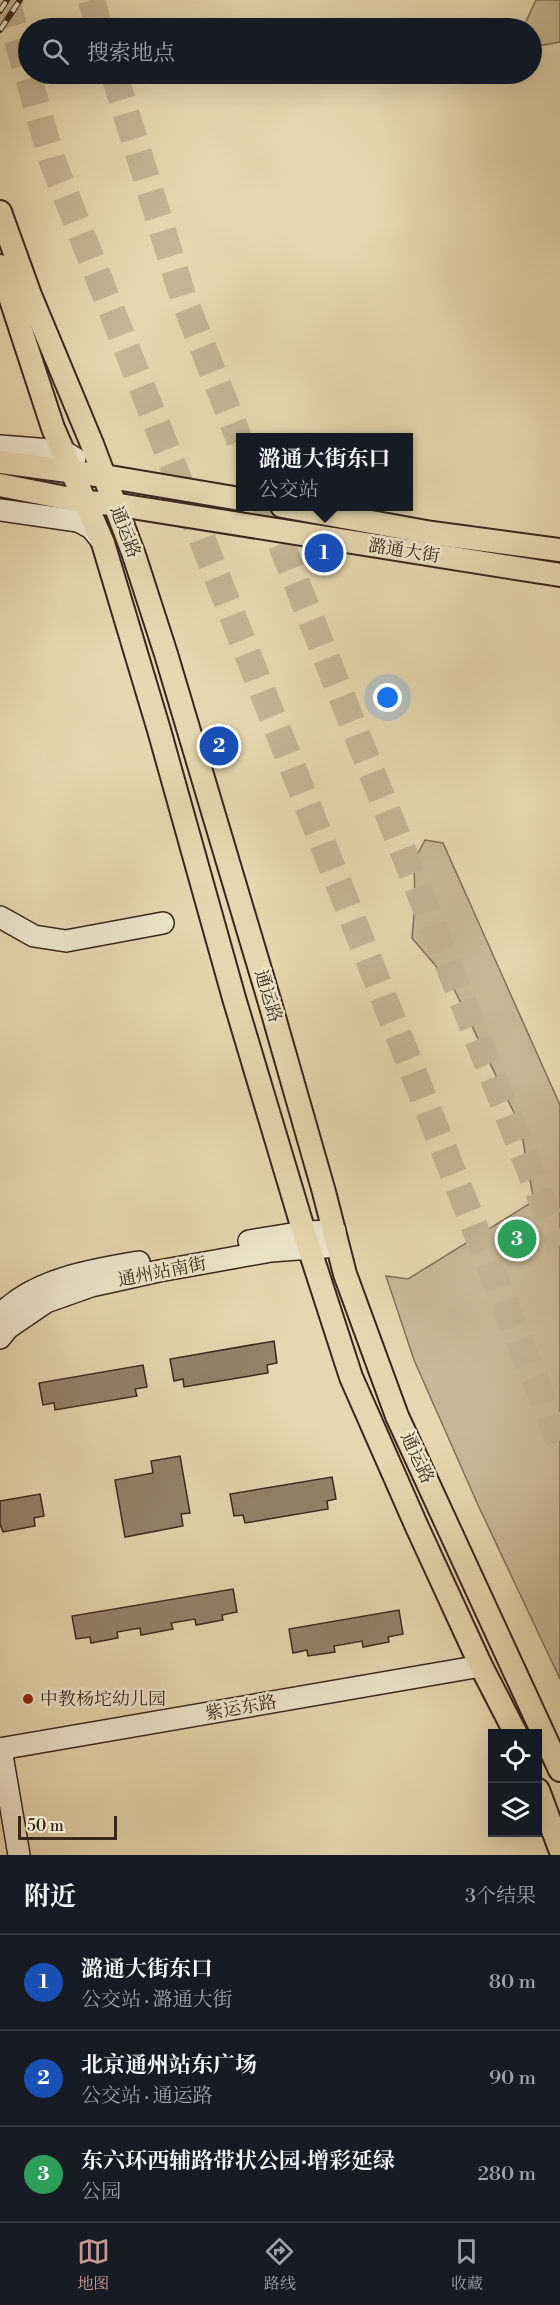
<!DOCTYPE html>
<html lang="zh">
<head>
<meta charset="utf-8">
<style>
	:root { --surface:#171b24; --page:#20242c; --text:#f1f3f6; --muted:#9ea1a6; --line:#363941; --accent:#c59692 }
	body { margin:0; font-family:"Libre Bodoni","Noto Serif SC",serif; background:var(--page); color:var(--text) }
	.controls { position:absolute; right:18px; bottom:18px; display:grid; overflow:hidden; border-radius:0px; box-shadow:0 6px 24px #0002 }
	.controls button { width:54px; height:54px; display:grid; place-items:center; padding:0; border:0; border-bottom:2px solid var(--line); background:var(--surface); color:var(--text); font:30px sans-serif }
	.scale { position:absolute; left:18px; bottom:15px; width:99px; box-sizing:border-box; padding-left:6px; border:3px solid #3a271c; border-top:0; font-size:16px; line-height:21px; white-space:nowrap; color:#3a271c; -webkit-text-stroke:4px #eee5cb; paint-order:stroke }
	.you { position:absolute; left:388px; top:698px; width:21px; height:21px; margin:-15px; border:4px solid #fff; border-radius:50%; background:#1a73e8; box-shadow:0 0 0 9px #1a73e833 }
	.badge { display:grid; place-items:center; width:39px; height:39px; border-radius:50%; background:var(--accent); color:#fff; font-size:20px; font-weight:700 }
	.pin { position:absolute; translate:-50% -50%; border:3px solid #fff; box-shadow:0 2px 6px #0006 }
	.popup { position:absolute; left:236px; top:433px; width:177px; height:78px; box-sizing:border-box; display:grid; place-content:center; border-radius:0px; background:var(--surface); filter:drop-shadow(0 2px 4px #0005); font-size:20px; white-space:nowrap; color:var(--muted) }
	.popup b { font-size:22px; color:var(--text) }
	.popup::after { content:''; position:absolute; left:50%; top:100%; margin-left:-12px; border:12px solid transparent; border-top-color:var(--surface) }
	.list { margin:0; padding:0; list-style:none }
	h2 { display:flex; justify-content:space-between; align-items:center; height:78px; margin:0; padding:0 24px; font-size:26px }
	h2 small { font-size:20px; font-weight:400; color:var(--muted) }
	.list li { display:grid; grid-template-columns:39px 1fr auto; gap:18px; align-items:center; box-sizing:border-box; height:96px; padding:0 24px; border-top:2px solid var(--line) }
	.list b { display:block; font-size:22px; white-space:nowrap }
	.list p { margin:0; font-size:20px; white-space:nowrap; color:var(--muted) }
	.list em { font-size:20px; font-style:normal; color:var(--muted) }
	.icon { flex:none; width:33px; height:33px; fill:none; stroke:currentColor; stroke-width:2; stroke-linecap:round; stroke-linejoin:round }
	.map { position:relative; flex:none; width:560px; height:1855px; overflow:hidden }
	.search { position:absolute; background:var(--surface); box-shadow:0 6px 24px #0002; left:18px; right:18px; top:18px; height:66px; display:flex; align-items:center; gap:15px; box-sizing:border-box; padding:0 21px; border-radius:33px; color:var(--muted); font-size:22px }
	.sheet { height:366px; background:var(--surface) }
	nav { display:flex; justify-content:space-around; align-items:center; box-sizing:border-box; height:84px; border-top:2px solid var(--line); background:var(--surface); font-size:16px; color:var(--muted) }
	nav a { display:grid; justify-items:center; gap:3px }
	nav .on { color:var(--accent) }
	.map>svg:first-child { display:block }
	.green { fill:#c8b996; stroke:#817059; stroke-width:1.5 }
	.building { fill:#938368; stroke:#3a271c; stroke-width:1.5 }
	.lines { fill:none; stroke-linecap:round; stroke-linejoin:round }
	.highway-tunnel { stroke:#c3b492; stroke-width:27; stroke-dasharray:27 14; stroke-linecap:butt }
	.secondary-casing { stroke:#3a271c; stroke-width:24 }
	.primary-casing { stroke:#3a271c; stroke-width:26 }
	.secondary { stroke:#eee5cb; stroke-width:21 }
	.primary { stroke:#e5d7af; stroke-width:22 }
	.rail-casing { stroke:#3a271c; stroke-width:6 }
	.rail { stroke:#eee5cb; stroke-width:4; stroke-dasharray:11; stroke-linecap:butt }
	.poi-dot { fill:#8f2418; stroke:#eee5cb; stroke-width:2 }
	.labels { text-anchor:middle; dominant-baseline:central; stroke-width:5; stroke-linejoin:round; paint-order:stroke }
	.street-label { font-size:18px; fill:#3a271c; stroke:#eee5cb }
	.poi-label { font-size:18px; fill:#3a271c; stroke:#eee5cb; text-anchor:start }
</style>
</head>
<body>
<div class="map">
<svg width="560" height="1855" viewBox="0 0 560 1855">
	<rect width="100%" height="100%" fill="#e5d7af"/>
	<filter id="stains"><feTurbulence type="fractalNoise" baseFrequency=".00333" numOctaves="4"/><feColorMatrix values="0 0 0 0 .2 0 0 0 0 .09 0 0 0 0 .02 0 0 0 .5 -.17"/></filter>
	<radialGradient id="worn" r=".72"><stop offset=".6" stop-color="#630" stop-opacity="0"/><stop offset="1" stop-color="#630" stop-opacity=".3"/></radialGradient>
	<g class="green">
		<path d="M536,0H560V42L532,47V28H523Z"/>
		<path d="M425,840L443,843L560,1105V1679L478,1505L414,1360L386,1276L408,1279L534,1201L520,1125L452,985L412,938L415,903L414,861Z"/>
	</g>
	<g class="building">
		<path d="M274,1341L277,1363L267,1365L268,1373L184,1387L183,1379L174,1381L170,1359Z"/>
		<path d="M143,1365L147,1387L135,1389L137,1396L55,1410L54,1403L43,1405L39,1383Z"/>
		<path d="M180,1456L190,1513L181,1514L183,1526L125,1537L115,1480L153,1473L151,1461Z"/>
		<path d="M332,1477L336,1499L327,1501L328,1509L245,1523L243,1515L234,1516L230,1494Z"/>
		<path d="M40,1494L44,1516L34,1518L35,1526L3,1532L0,1524V1501Z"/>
		<path d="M233,1589L237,1612L222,1615L223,1620L196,1625L195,1619L171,1623L173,1629L141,1635L140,1628L117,1632L118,1638L91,1643L90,1637L76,1639L72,1616Z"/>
		<path d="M399,1610L403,1634L388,1637L389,1642L363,1647L362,1641L334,1646L335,1652L308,1656L307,1650L293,1653L289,1629Z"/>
	</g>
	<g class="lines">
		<g class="highway-tunnel">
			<path d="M6,0L52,160L560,1443"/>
			<path d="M91,0L100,28"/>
			<path d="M114,74L183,297L240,441"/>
			<path d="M266,506L560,1246"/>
		</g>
		<g class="secondary-casing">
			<g id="secondary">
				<path d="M0,446L63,451L75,458"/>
				<path d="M0,510L78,521L91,528L102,541"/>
				<path d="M0,917L34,936L66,941L163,923"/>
				<path d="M249,1241L304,1232L335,1231"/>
				<path d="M0,1315C34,1279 92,1270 139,1262"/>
				<path d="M0,1338L8,1328L46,1302L91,1286L159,1271L271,1251L338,1246"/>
				<path d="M0,1749L481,1666"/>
				<path d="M1,1749L19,1855"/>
			</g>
		</g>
		<g class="primary-casing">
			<g id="primary">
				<path d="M0,212L30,295L92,444L134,555L166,654L270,1003L324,1192L345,1274L397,1416L560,1770"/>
				<path d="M0,266L53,428L103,543L159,730L234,998L304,1232L351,1377L417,1527L481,1666L516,1734"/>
				<path d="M0,462L104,476L240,499"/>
				<path d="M0,485L86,502L113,504L560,575"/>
				<path d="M282,506L432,533L560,550"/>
				<path d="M538,1790L560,1849"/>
			</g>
		</g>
		<use href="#secondary" class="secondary"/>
		<use href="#primary" class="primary"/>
		<g class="rail-casing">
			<g id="rail">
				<path d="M0,11L7,0"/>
				<path d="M0,30L20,0"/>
			</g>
		</g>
		<use href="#rail" class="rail"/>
	</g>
	<circle class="poi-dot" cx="28" cy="1699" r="6"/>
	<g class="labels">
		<g class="street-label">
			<text transform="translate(125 532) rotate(69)">通运路</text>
			<text transform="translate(404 551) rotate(9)">潞通大街</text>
			<text transform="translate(268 996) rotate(73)">通运路</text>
			<text transform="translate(162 1272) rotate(-11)">通州站南街</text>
			<text transform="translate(417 1458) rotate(65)">通运路</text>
			<text transform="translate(241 1708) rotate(-10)">紫运东路</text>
		</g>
		<g class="poi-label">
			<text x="40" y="1699">中教杨坨幼儿园</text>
		</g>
	</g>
	<rect width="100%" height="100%" filter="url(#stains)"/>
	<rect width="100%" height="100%" fill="url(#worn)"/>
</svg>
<div class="controls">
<button><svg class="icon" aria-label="locate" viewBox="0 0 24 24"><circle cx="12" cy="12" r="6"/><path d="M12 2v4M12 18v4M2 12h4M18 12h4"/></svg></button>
<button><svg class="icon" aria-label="layers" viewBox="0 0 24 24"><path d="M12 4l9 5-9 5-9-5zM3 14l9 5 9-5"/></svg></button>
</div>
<div class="scale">50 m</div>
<div class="you"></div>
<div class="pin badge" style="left:324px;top:553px;background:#1a4fb4">1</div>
<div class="popup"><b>潞通大街东口</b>公交站</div>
<div class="pin badge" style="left:219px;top:746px;background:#1a4fb4">2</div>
<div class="pin badge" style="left:517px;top:1239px;background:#2e9e5b">3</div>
<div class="search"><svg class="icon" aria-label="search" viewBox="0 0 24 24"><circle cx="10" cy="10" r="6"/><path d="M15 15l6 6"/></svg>搜索地点</div>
</div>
<section class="sheet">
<h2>附近<small>3个结果</small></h2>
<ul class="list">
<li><span class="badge" style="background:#1a4fb4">1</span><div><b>潞通大街东口</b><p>公交站 · 潞通大街</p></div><em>80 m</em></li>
<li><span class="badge" style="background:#1a4fb4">2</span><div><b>北京通州站东广场</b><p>公交站 · 通运路</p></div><em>90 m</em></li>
<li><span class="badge" style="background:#2e9e5b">3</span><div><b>东六环西辅路带状公园·增彩延绿</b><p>公园</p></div><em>280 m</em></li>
</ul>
</section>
<nav>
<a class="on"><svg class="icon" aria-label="map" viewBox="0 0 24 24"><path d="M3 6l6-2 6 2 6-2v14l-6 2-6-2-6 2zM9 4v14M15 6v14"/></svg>地图</a>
<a><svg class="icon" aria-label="directions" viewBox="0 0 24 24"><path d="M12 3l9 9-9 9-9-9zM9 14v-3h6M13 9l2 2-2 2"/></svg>路线</a>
<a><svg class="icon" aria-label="saved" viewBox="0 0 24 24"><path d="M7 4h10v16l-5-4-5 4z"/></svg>收藏</a>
</nav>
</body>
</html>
